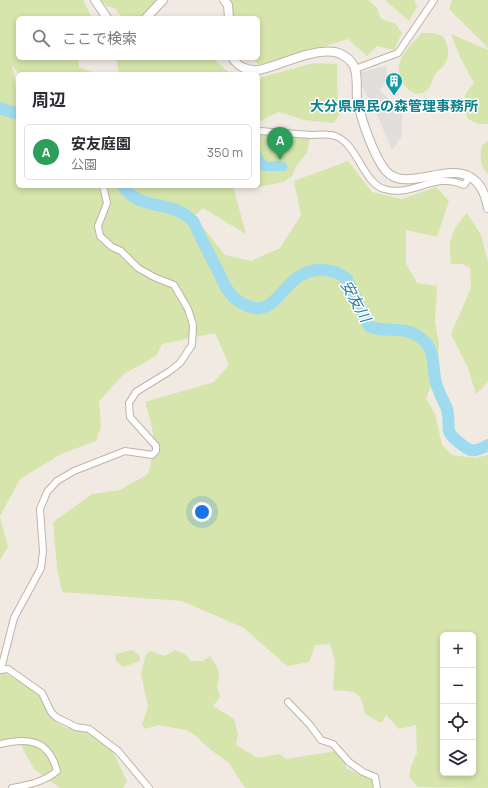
<!DOCTYPE html>
<html lang="ja">
<head>
<meta charset="utf-8">
<style>
	:root { --surface:#fff; --page:#f7f7f7; --text:#2b2b33; --muted:#7c7c81; --line:#e1e1e2; --accent:#0f766e }
	body { margin:0; font-family:Manrope,"Noto Sans JP",sans-serif; background:var(--page); color:var(--text) }
	.controls { position:absolute; right:12px; bottom:12px; display:grid; overflow:hidden; border-radius:6px; box-shadow:0 2px 6px #0003 }
	.controls button { width:36px; height:36px; display:grid; place-items:center; padding:0; border:0; border-bottom:1px solid var(--line); background:var(--surface); color:var(--text); font:20px sans-serif }
	.you { position:absolute; left:202px; top:512px; width:14px; height:14px; margin:-10px; border:3px solid #fff; border-radius:50%; background:#1a73e8; box-shadow:0 0 0 6px #1a73e833 }
	.badge { display:grid; place-items:center; width:26px; height:26px; border-radius:50%; background:var(--accent); color:#fff; font-size:13px; font-weight:700 }
	.pin { position:absolute; translate:-50% -33px; filter:drop-shadow(0 1px 2px #0008) }
	.pin::after { content:''; position:absolute; top:21px; width:14px; height:12px; background:inherit; clip-path:polygon(0 0,100% 0,50% 100%) }
	.list { margin:0; padding:0; list-style:none }
	h2 { display:flex; justify-content:space-between; align-items:center; height:52px; margin:0; padding:0 16px; font-size:17px }
	h2 small { font-size:13px; font-weight:400; color:var(--muted) }
	.list li { display:grid; grid-template-columns:26px 1fr auto; gap:12px; align-items:center; box-sizing:border-box; height:56px; margin:0 8px 8px; padding:0 8px; border:1px solid var(--line); border-radius:6px }
	.list b { display:block; font-size:15px; white-space:nowrap }
	.list p { margin:0; font-size:13px; white-space:nowrap; color:var(--muted) }
	.list em { font-size:13px; font-style:normal; color:var(--muted) }
	.icon { flex:none; width:22px; height:22px; fill:none; stroke:currentColor; stroke-width:2; stroke-linecap:round; stroke-linejoin:round }
	.map { position:relative; flex:none; width:488px; height:788px; overflow:hidden }
	.search { position:absolute; background:var(--surface); box-shadow:0 2px 6px #0003; left:16px; top:16px; width:244px; height:44px; display:flex; align-items:center; gap:10px; box-sizing:border-box; padding:0 14px; border-radius:6px; color:var(--muted); font-size:15px }
	.panel { position:absolute; background:var(--surface); box-shadow:0 2px 6px #0003; left:16px; top:72px; width:244px; height:116px; border-radius:6px }
	.map>svg:first-child { display:block }
	.green { fill:#d5e5ab; fill-rule:evenodd }
	.parking { fill:#e1dedb }
	.water { fill:#9edbee }
	.lines { fill:none; stroke-linecap:round; stroke-linejoin:round }
	.river { stroke:#9edbee; stroke-width:12 }
	.minor-casing { stroke:#bfb3a8; stroke-width:8 }
	.tertiary-casing { stroke:#bfb3a8; stroke-width:10 }
	.minor { stroke:#fff; stroke-width:6 }
	.tertiary { stroke:#fff; stroke-width:8 }
	.labels { text-anchor:middle; dominant-baseline:central; stroke-width:3; stroke-linejoin:round; paint-order:stroke }
	.culture-label { font-size:14px; font-weight:bold; fill:#0d838f; stroke:#fff }
	.water-label { font-size:15px; font-style:italic; fill:#2c7f9c; stroke:#fff }
</style>
</head>
<body>
<div class="map">
<svg width="488" height="788" viewBox="0 0 488 788">
	<rect width="100%" height="100%" fill="#f1eae2"/>
	<g class="green">
		<path d="M0,0H83L92,18H18V58H78L79,67L96,74H19L12,65L18,101V186H233L246,234L203,208L194,216L225,255L251,261L280,248L301,215L294,181L348,161L372,192L402,199L436,187L449,201L437,237L406,230V264L417,283L437,286L435,322L439,344L437,371L426,399L435,414L442,445L452,455L475,458L488,455V788L418,787L409,777L411,766L417,753L416,725L399,729L386,715L381,723L365,714C360,689 357,692 333,690L335,662L330,644L315,645L309,662L287,666L244,628L182,601L62,592L57,568L53,522L92,494L120,490L148,474C157,444 154,431 145,402L214,382L229,365L215,333L162,344L156,356L124,374L99,401L101,426L96,441L61,454L20,479L0,516ZM443,635H473V773H443Z"/>
		<path d="M101,0H160L141,18H122L116,9L107,6Z"/>
		<path d="M224,0H368L377,8L381,19L395,23L402,33L394,50L377,46L367,56L348,39L261,66L251,58H258V18H234L228,2Z"/>
		<path d="M385,0H414L417,7L409,21Z"/>
		<path d="M452,0H488V48L449,9Z"/>
		<path d="M422,33H432L443,36C449,47 451,56 443,66C441,69 438,70 436,73C432,78 433,84 428,89C413,104 397,80 399,65C401,54 414,41 422,33Z"/>
		<path d="M451,34L488,50V124H479L468,119C461,102 462,97 474,83L461,59Z"/>
		<path d="M116,58H212L231,74H119Z"/>
		<path d="M314,63L337,64C338,81 336,97 340,114L334,123L304,120L279,112L258,122V78Z"/>
		<path d="M258,134L310,136L307,153L296,166L292,176L283,182L258,187L257,186Z"/>
		<path d="M488,141V174C479,165 480,157 482,145Z"/>
		<path d="M467,213L481,235L488,262V382L476,394L468,368L451,334L471,288L470,268L462,264H451C448,241 451,230 467,213Z"/>
		<path d="M0,517L8,547L0,560Z"/>
		<path d="M132,650L140,656V661L123,667L116,661L115,654Z"/>
		<path d="M175,650L186,655L191,661H203L210,656C217,666 222,674 217,685L220,697L213,706L234,719L238,734L236,745L258,758L279,754L286,759L337,751L345,762L346,768L371,780L374,788H245L229,763L211,750L196,736L186,730L158,725L145,729L142,724L148,707L141,674L146,654L151,651L164,656Z"/>
		<path d="M0,670L31,688L41,697L53,720L64,727L86,732L111,748L127,781L123,788H60L34,769L20,743L0,746Z"/>
	</g>
	<path class="parking" d="M386,66L387,80L379,90L402,111V136L392,150L378,117L362,86L361,72Z"/>
	<path class="water" d="M258,146C268,172 267,156 286,163L288,167L285,171H264L259,169Z"/>
	<g class="lines">
		<g class="river">
			<path d="M0,108L10,112L18,113"/>
			<path d="M123,186C140,212 169,198 193,221C201,238 209,254 218,271C221,277 224,286 229,292C234,299 240,303 248,306C279,320 283,268 322,270C331,270 340,273 347,279L369,326C388,335 407,322 426,343C434,352 433,366 435,378C436,388 443,399 447,409C449,417 448,423 449,431C450,435 453,437 456,440C469,451 472,454 488,445"/>
		</g>
		<g class="minor-casing">
			<g id="minor">
				<path d="M355,69L398,53L434,0"/>
				<path d="M258,131C276,132 293,134 310,135C317,135 328,133 335,136C357,143 363,183 384,189C413,198 434,171 464,185L469,178"/>
				<path d="M1,669L14,618L41,568L43,551L40,509L47,492L57,481L74,471L125,451L152,455L156,451V446L130,417L129,403L136,392L170,371L180,363L192,345L193,325L188,309L174,285L154,277L138,268L121,251L112,247L100,236L98,226L107,203L103,186"/>
				<path d="M0,670L8,669L42,693L51,712L56,717L76,727L89,729L118,751L149,788"/>
				<path d="M288,702L310,725L321,740L333,744L349,762L363,772L375,777L377,788"/>
				<path d="M0,744C29,737 49,740 57,771C44,782 28,785 12,788"/>
			</g>
		</g>
		<g class="tertiary-casing">
			<g id="tertiary">
				<path d="M95,0L107,18"/>
				<path d="M224,0L228,5L229,18"/>
				<path d="M146,18L163,0"/>
				<path d="M233,58C237,67 249,71 258,70C263,70 268,67 273,66C291,60 315,49 335,52C340,53 349,58 352,63C359,72 356,88 357,98C360,117 374,157 386,171C411,200 475,138 488,208"/>
			</g>
		</g>
		<use href="#minor" class="minor"/>
		<use href="#tertiary" class="tertiary"/>
	</g>
	<defs>
		<g id="building-pin" transform="scale(0.9)"><path d="M0 17L-7.5 6A9.5 9.5 0 1 1 7.5 6Z" fill="#0f9aa8" stroke="#fff"/><path d="M-4-6H4V6H1V3H-1V6H-4ZM-2.5-4.3h1.7v1.8h-1.7ZM.8-4.3h1.7v1.8H.8ZM-2.5-1h1.7V.8h-1.7ZM.8-1h1.7V.8H.8Z" fill="#fff"/></g>
	</defs>
	<g fill-rule="evenodd">
		<use href="#building-pin" x="394" y="81"/>
	</g>
	<g class="labels">
		<g class="culture-label">
			<text x="394" y="105">大分県県民の森管理事務所</text>
		</g>
		<g class="water-label">
			<text transform="translate(356 301) rotate(61)">安友川</text>
		</g>
	</g>
</svg>
<div class="controls">
<button>+</button>
<button>−</button>
<button><svg class="icon" aria-label="locate" viewBox="0 0 24 24"><circle cx="12" cy="12" r="6"/><path d="M12 2v4M12 18v4M2 12h4M18 12h4"/></svg></button>
<button><svg class="icon" aria-label="layers" viewBox="0 0 24 24"><path d="M12 4l9 5-9 5-9-5zM3 14l9 5 9-5"/></svg></button>
</div>
<div class="you"></div>
<div class="pin badge" style="left:280px;top:160px;background:#2e9e5b">A</div>
<div class="search"><svg class="icon" aria-label="search" viewBox="0 0 24 24"><circle cx="10" cy="10" r="6"/><path d="M15 15l6 6"/></svg>ここで検索</div>
<section class="panel">
<h2>周辺<small></small></h2>
<ul class="list">
<li><span class="badge" style="background:#2e9e5b">A</span><div><b>安友庭園</b><p>公園</p></div><em>350 m</em></li>
</ul>
</section>
</div>
</body>
</html>
